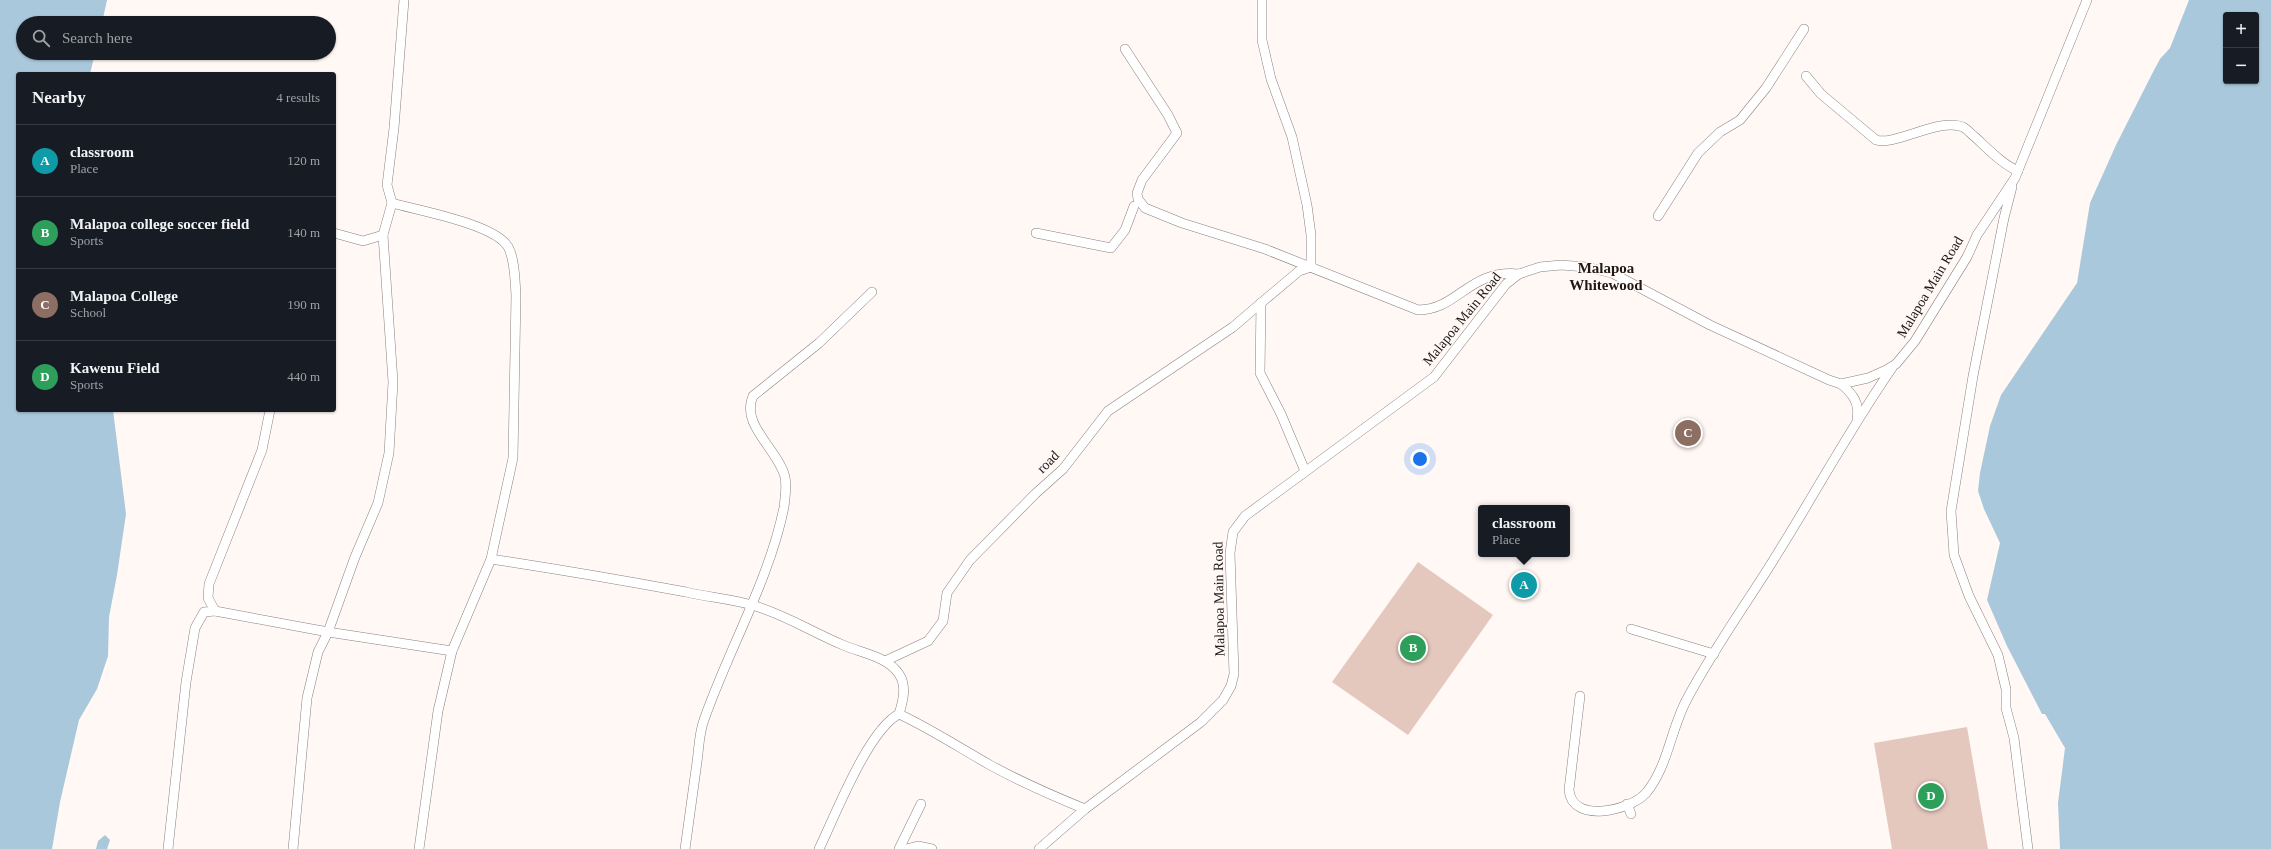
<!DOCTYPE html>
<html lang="en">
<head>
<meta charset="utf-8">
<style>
	:root { --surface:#171b24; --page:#20242c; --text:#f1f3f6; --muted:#9ea1a6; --line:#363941; --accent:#97b0be }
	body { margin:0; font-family:Georgia,serif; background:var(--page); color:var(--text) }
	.controls { position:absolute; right:12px; top:12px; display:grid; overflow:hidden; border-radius:4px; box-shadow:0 1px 3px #0004 }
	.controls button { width:36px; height:36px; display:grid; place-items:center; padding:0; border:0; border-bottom:1px solid var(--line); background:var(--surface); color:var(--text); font:20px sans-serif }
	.you { position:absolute; left:1420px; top:459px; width:14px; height:14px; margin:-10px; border:3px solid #fff; border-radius:50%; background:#1a73e8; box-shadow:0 0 0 6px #1a73e833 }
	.badge { display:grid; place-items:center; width:26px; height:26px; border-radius:50%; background:var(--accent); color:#fff; font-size:13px; font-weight:700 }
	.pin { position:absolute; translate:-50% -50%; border:2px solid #fff; box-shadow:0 1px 4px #0006 }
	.popup { position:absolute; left:1478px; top:505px; width:92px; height:52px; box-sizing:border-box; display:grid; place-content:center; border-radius:4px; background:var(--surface); filter:drop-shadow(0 1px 3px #0005); font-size:13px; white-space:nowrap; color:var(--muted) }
	.popup b { font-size:15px; color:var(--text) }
	.popup::after { content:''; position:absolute; left:50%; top:100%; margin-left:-8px; border:8px solid transparent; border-top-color:var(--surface) }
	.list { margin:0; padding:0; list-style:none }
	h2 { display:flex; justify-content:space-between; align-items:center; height:52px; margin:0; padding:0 16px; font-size:17px }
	h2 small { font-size:13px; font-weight:400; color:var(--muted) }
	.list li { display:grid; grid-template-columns:26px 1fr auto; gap:12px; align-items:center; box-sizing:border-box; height:72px; padding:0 16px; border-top:1px solid var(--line) }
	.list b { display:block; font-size:15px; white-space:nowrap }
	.list p { margin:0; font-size:13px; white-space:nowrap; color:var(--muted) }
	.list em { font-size:13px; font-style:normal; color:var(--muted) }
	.icon { flex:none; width:22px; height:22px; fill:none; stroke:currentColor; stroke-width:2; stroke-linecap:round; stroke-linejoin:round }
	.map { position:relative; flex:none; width:2271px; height:849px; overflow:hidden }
	.search { position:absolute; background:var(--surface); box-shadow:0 1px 3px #0004; left:16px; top:16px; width:320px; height:44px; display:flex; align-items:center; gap:10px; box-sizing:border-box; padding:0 14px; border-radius:22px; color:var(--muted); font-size:15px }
	.panel { position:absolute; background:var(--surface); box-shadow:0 1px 3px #0004; left:16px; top:72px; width:320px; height:340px; border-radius:4px }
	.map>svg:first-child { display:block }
	.park { fill:#e5c8bd }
	.water { fill:#aac8db; fill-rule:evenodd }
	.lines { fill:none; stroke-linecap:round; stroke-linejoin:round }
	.minor-casing { stroke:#89817e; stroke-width:10 }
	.minor { stroke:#fff; stroke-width:9 }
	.labels { text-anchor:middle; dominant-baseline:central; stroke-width:3; stroke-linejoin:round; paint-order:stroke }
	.street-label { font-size:14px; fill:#1b1817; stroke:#fff8f5 }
	.neighbourhood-label { font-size:15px; font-weight:bold; fill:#1b1817; stroke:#fff8f5 }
</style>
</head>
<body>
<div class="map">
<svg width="2271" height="849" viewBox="0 0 2271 849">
	<rect width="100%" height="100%" fill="#fff8f5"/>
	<g class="park">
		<path d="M1418,562L1493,615L1408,735L1332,682Z"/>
		<path d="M1967,727L1988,849H1892L1874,743Z"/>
	</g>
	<g class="water">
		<path d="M0,0H107L102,23H23V53H95L90,74H18V410H113L126,514L117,575L109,617L108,656L97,689L79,720L60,802L52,849H0Z"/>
		<path d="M2189,0H2271V849H2060L2058,803L2065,748L2045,714H2042L2007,646L1987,600L2000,543L1984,509L1978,491L1980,473L1990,426L2001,395L2077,283L2090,203L2116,145L2152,74L2160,59L2170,48ZM2226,15H2256V81H2226Z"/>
		<path d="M105,835L110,840L107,849H96L98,841Z"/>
	</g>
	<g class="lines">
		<g class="minor-casing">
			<g id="minor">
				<path d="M1262,0V40L1271,79L1292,137L1307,205L1311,235V267"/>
				<path d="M1125,49L1168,115L1177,133L1142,180L1137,193L1138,199L1145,208L1182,223L1265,249L1418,310C1458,310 1469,269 1519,274"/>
				<path d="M1806,76L1821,94L1876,140C1895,146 1940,117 1963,127C1967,129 1971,134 1975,137C1988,149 2002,164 2018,171"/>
				<path d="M2012,187L2004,218L1973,376L1951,511L1954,555L1969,596L1998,655L2006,689V708L2014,738L2028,849"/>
				<path d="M392,203C420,211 488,223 506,244C515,254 515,283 516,295L513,458L491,559L452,651L438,711L419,849"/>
				<path d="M1658,216L1698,153L1720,132L1740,120L1766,88L1804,29"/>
				<path d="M334,233L363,241L383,235"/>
				<path d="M1036,233L1111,248L1125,230L1134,206"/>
				<path d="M1841,384C1853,394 1860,403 1857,420"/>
				<path d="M1305,471L1281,414L1260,373L1261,303L1299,271L1311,267"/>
				<path d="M491,559C557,569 621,580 686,592C707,597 731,599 752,605C784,614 812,632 843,645C861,653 887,656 899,674C907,686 903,701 899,714C868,730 835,816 819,849"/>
				<path d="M215,611L328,632L452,651"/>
				<path d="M1631,629L1714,654"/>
				<path d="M885,661L928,641L943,621L947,593L970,560L1035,494L1063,469L1108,411L1233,327L1261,303"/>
				<path d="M1580,696L1569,790C1572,824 1630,811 1646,793C1668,767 1671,728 1687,699C1714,648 1749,600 1779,551C1817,490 1851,427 1892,368"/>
				<path d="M899,714C931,729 960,748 990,765C1021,782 1053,796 1085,809"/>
				<path d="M1627,804L1631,814"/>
				<path d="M168,849L186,682L195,628L204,612L215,611L208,598L209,584L262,450L270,410"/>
				<path d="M293,849L307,698L318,652L328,632L355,557L378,503L389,453L393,382L383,235L392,203L387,185L394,128L404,0"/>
				<path d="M685,849C689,820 693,791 697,762C699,748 699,733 704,720C728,651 770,578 784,507C785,498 787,486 785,477C778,449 740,425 753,396L819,343L872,292"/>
				<path d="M899,849L921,804"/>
				<path d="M906,849L918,846L932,849"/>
				<path d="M1039,849L1085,809L1201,722L1223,700L1231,686L1234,674L1230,553L1233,532L1245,516L1434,377L1506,284L1519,274L1540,267L1561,265L1586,267L1612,273L1710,325L1829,380L1841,384L1868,378L1886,370L1896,364L1915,341L1967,257L1977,235L2015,178L2087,0"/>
			</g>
		</g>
		<use href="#minor" class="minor"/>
	</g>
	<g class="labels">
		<g class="street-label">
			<text transform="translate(1930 287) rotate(-59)">Malapoa Main Road</text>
			<text transform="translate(1462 319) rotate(-51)">Malapoa Main Road</text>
			<text transform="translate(1048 462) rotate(-45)">road</text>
			<text transform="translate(1219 599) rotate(-91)">Malapoa Main Road</text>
		</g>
		<g class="neighbourhood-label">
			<text x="1606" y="268">Malapoa<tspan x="1606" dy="17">Whitewood</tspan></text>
		</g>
	</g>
</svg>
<div class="controls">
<button>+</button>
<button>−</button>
</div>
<div class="you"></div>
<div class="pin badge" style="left:1524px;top:585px;background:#0f9aa8">A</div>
<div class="popup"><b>classroom</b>Place</div>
<div class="pin badge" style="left:1413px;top:648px;background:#2e9e5b">B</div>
<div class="pin badge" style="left:1688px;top:433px;background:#8d6e63">C</div>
<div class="pin badge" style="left:1931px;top:796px;background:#2e9e5b">D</div>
<div class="search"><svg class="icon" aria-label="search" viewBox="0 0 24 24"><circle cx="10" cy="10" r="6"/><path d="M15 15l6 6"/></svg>Search here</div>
<section class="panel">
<h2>Nearby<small>4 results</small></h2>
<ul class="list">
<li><span class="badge" style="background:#0f9aa8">A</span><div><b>classroom</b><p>Place</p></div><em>120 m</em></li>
<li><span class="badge" style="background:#2e9e5b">B</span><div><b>Malapoa college soccer field</b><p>Sports</p></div><em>140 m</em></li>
<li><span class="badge" style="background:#8d6e63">C</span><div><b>Malapoa College</b><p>School</p></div><em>190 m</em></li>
<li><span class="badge" style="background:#2e9e5b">D</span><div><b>Kawenu Field</b><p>Sports</p></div><em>440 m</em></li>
</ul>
</section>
</div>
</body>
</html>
